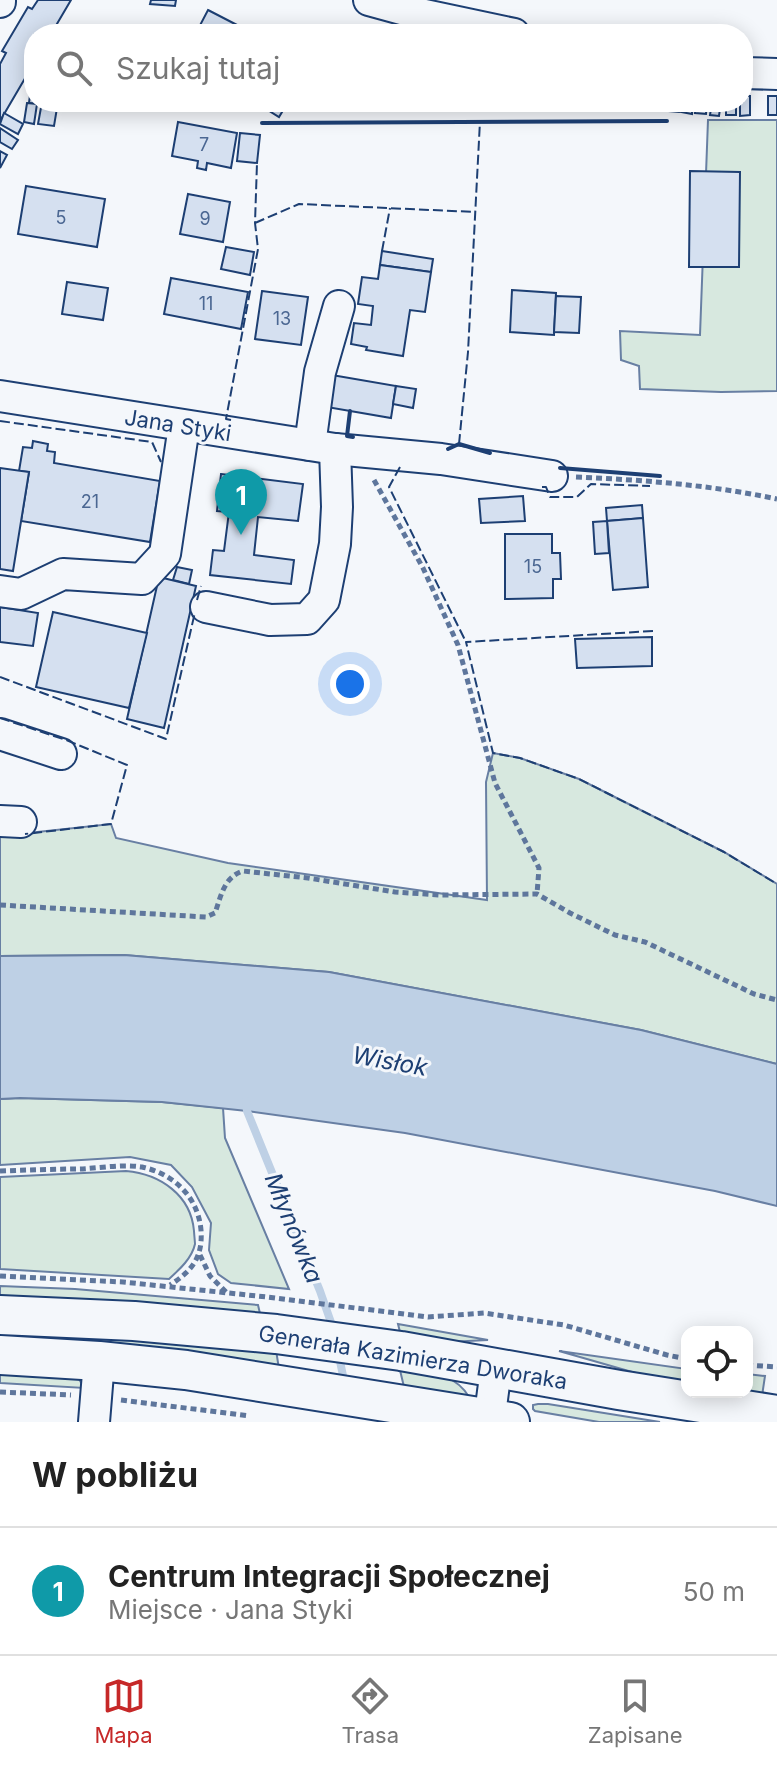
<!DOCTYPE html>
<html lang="pl">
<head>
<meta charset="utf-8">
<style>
	:root { --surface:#fff; --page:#f2f2f2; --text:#222; --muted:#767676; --line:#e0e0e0; --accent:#c62828 }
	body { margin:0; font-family:Inter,sans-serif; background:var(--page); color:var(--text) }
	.controls { position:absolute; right:24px; bottom:24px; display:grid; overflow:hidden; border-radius:16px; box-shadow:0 4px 20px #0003 }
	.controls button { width:72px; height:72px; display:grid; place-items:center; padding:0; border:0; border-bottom:2px solid var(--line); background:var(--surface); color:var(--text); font:40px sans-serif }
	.you { position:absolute; left:350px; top:684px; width:28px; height:28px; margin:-20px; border:6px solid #fff; border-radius:50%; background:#1a73e8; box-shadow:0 0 0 12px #1a73e833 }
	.badge { display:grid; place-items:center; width:52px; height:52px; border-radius:50%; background:var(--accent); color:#fff; font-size:26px; font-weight:700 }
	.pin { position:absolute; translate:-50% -66px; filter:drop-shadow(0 2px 4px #0008) }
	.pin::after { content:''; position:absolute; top:42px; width:28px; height:24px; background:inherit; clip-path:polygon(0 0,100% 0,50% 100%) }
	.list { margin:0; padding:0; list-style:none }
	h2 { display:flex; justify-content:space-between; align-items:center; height:104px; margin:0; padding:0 32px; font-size:34px }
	h2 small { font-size:26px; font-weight:400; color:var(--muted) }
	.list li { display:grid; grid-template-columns:52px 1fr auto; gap:24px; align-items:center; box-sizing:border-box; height:128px; padding:0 32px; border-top:2px solid var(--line) }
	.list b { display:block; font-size:30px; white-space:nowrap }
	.list p { margin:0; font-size:26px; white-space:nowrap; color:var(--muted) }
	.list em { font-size:26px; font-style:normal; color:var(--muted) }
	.icon { flex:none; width:44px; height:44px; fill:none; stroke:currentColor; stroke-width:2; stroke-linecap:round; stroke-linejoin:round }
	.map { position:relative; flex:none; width:777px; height:1422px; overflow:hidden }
	.search { position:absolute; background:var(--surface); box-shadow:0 4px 20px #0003; left:24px; right:24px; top:24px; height:88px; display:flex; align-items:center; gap:20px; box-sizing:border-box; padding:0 28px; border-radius:32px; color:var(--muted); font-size:30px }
	.sheet { height:232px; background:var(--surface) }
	nav { display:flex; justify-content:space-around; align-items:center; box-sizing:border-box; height:112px; border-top:2px solid var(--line); background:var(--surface); font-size:22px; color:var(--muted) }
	nav a { display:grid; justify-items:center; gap:4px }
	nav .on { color:var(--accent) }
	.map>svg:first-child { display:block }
	.green { fill:#d7e8df; stroke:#687fa3; stroke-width:2 }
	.water { fill:#bed0e5; stroke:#687fa3; stroke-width:2 }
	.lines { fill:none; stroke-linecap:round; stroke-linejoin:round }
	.stream { stroke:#bed0e5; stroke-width:8 }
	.building { fill:#d5e0f0; stroke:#1d3f73; stroke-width:2 }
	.minor-casing { stroke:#1d3f73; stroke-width:34 }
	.major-casing { stroke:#1d3f73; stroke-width:42 }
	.path { stroke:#5e769c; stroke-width:5; stroke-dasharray:6 4; stroke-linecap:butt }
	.minor { stroke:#f4f7fb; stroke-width:30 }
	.major { stroke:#f4f7fb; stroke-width:38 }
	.fence { stroke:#1d3f73; stroke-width:2; stroke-dasharray:10 4; stroke-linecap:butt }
	.wall { stroke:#1d3f73; stroke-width:4 }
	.labels { text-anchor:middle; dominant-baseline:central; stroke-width:6; stroke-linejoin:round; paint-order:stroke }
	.number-label { font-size:18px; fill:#4b6792 }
	.street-label { font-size:22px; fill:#1d3f73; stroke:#f4f7fb }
	.water-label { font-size:24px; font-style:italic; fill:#1d3f73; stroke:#f4f7fb }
</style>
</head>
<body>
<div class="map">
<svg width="777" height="1422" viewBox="0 0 777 1422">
	<rect width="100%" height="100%" fill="#f4f7fb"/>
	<g class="green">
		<path d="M708,120H777V391L721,392L640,389L639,366L621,360L620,331L700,335Z"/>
		<path d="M493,753L520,758L579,779L724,852L777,884V1064L641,1030L329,972L124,955L0,956V836L111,824L116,838L228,863L487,900L486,782Z"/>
		<path d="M20,1098L162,1102L223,1108L225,1138L289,1289L231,1283L218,1274L209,1250L211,1223L192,1187L171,1165L130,1157L0,1165V1099Z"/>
		<path d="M126,1171C160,1174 191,1195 194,1231C194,1232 195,1243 195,1244C192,1258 180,1269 169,1279L0,1269V1177Z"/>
		<path d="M0,1286L75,1289L258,1305L261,1318L0,1300Z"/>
		<path d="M398,1324L488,1340L448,1342L401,1336Z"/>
		<path d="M0,1328L276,1350L279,1369L0,1341Z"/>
		<path d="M559,1351L687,1369V1384L653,1378Z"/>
		<path d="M399,1366C424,1371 455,1372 469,1397L405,1391Z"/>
		<path d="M0,1369L78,1377L84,1388L0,1383Z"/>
		<path d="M747,1374L765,1376L762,1396L747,1392Z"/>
		<path d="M538,1404H548L660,1422H599L535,1411L533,1409V1405Z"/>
	</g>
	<path class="water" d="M124,955L329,972L641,1030L777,1064V1206L715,1191L405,1133L247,1111L162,1102L20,1098L0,1099V956Z"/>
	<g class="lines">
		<g class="stream">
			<path d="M246,1101L247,1111L320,1291L334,1331"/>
			<path d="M338,1352L345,1385"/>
		</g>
	</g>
	<g class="building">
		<path d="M38,0H71L51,34H34V63L0,121V64L6,53L2,51L28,7L32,9Z"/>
		<path d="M151,0H176L175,6L150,4Z"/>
		<path d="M208,10L239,26L234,34H200L197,31Z"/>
		<path d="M239,26L252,34H234Z"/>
		<path d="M31,87L34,88V102H38L37,104L29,103Z"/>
		<path d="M743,96H750V115L740,116V102H743Z"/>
		<rect x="768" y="96" width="9" height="19"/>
		<path d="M42,102H58L54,126L38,124Z"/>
		<path d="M255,102H288L279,117Z"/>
		<path d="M528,102H559L558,109Z"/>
		<path d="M614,102H628L627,108L614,106Z"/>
		<path d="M630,102H640V109L630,108Z"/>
		<path d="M643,102H654L653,110L642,109Z"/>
		<path d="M656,102H666L665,111L656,110Z"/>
		<path d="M669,102H680L679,112L669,111Z"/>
		<path d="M682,102H693L692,114L681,112Z"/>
		<path d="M696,102H707L706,114L695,113Z"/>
		<path d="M712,102H721L719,116L710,115Z"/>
		<rect x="726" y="102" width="10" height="13"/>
		<path d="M27,103L37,104L34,124L24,122Z"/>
		<path d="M4,113L23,124L18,134L0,124Z"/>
		<path d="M178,122L237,133L231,168L207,163L206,170L197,168L198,161L172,156Z"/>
		<path d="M0,128L18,140L12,149L0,142Z"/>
		<path d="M240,133L260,135L257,163L237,161Z"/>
		<path d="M0,151L7,155L0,168Z"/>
		<path d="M690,171L740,172L739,267H689Z"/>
		<path d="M26,186L105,199L97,247L18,234Z"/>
		<path d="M188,194L230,202L223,242L180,234Z"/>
		<path d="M226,247L254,252L250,275L221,269Z"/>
		<path d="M382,251L433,259L431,272L380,265Z"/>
		<path d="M380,265L431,272L425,312L410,310L403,356L366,350L367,347L351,344L354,323L371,325L373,306L358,304L362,277L378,279Z"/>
		<path d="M171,278L248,292L241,329L164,314Z"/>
		<path d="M67,282L108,288L103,320L62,314Z"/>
		<path d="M512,290L556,293L554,335L510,332Z"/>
		<path d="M262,291L308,297L301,345L255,339Z"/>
		<path d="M556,296L581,297L579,333L554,332Z"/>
		<path d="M326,374L396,386L391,418L321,406Z"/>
		<path d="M396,386L416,389L413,408L393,404Z"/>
		<path d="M33,441L48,444L47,451L55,452L54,463L160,481L150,542L21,521L29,472L19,471L23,447L32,448Z"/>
		<path d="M0,468L29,472L13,571L0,569Z"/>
		<path d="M221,474L303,484L298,521L258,517L254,555L294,560L291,584L210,575L213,550L224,551L229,512L217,511Z"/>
		<path d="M523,496L525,521L481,523L479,499Z"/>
		<path d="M642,505L643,518L607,521L606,508Z"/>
		<path d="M643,518L648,587L613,590L607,521Z"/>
		<path d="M607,521L609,553L595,554L593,522Z"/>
		<path d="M505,534H552V553H560L561,579H553V598L505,599Z"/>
		<path d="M177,567L192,570L189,584L173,580Z"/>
		<path d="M159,577L196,586L164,728L127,719Z"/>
		<path d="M0,607L38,613L33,646L0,642Z"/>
		<path d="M53,612L147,633L129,708L36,687Z"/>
		<path d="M652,637V666L577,668L575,639Z"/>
	</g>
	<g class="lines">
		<g class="minor-casing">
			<g id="minor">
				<path d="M369,0L420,14L514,34"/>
				<path d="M0,1V2"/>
				<path d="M743,73L777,74"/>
				<path d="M0,396L335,449L441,459L552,476"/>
				<path d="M310,445L320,372L339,306"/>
				<path d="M0,591L21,594L63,574L142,579L165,554L184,426"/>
				<path d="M206,607L270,620L307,619L324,600L335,544L337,507L335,449"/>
				<path d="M0,734L61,754"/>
				<path d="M0,821L21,822"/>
				<path d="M94,1422L99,1361"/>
				<path d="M489,1422L496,1369"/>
			</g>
		</g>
		<g class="major-casing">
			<g id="major">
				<path d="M0,1315L134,1321L276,1334L401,1351L619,1390L777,1415"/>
				<path d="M0,1355L99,1361L186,1370L510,1422"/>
			</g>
		</g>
		<g class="path">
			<path d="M576,477C644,480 711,485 777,499"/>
			<path d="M374,480L423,568L458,645L495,783L539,868L537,894"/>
			<path d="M0,905L206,917L215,913C221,896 224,877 243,871L308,878L395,892L440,895L537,894L570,913L615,935L645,942L754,994L777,1000"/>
			<path d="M0,1171C27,1170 54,1169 80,1169C100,1168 123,1164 142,1167C174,1174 198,1197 201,1230C203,1257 192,1271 170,1285"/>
			<path d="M200,1255L210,1276L226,1292"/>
			<path d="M0,1276L123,1282L267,1297L428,1317L484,1313L564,1325L667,1355L687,1359"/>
			<path d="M747,1365L777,1367"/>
			<path d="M0,1392L71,1395"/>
			<path d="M121,1400L250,1416"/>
		</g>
		<use href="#minor" class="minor"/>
		<use href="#major" class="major"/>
		<g class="fence">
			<path d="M255,223L299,204L475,212"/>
			<path d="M382,251L390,208"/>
			<path d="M231,420L226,419L258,249L255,223L257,163"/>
			<path d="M0,421L152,442L161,462"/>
			<path d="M459,444L468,352L480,121"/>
			<path d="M400,467L389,487L466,642"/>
			<path d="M542,487H546L550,497H577L591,484L650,486"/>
			<path d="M197,600L201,586"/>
			<path d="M653,631L466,642L493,753L520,758L579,779L724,852L777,884"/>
			<path d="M0,677L166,739L195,612"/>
			<path d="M0,718L66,740L127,765L111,824L25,834"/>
		</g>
		<g class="wall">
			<path d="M262,123L667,121"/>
			<path d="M350,411L347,436L353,437"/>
			<path d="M448,449L459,444L490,453"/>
			<path d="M560,468L660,476"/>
		</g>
	</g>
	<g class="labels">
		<g class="number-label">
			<text x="204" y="144">7</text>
			<text x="61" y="217">5</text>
			<text x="205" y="218">9</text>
			<text x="206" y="303">11</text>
			<text x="282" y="318">13</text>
			<text x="90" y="501">21</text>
			<text x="533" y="566">15</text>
		</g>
		<g class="street-label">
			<text transform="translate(178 425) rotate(9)">Jana Styki</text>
			<text transform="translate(413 1357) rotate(9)">Generała Kazimierza Dworaka</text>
		</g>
		<g class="water-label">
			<text transform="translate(390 1061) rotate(10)">Wisłok</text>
			<text transform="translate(294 1228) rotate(68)">Młynówka</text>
		</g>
	</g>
</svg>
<div class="controls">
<button><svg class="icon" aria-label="locate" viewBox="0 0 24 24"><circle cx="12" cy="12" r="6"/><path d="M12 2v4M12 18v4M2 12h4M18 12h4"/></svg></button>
</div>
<div class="you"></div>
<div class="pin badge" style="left:241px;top:535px;background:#0f9aa8">1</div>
<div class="search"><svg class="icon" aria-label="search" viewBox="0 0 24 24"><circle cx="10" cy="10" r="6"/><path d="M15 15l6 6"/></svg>Szukaj tutaj</div>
</div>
<section class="sheet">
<h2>W pobliżu<small></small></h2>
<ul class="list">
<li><span class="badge" style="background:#0f9aa8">1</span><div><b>Centrum Integracji Społecznej</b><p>Miejsce · Jana Styki</p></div><em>50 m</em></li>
</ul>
</section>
<nav>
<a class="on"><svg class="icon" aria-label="map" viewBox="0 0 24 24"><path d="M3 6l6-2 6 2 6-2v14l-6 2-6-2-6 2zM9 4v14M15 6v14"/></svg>Mapa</a>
<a><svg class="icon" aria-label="directions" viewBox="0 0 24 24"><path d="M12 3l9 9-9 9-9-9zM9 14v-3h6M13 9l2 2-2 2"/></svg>Trasa</a>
<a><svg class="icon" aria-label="saved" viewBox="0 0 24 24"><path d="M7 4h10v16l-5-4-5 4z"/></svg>Zapisane</a>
</nav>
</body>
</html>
